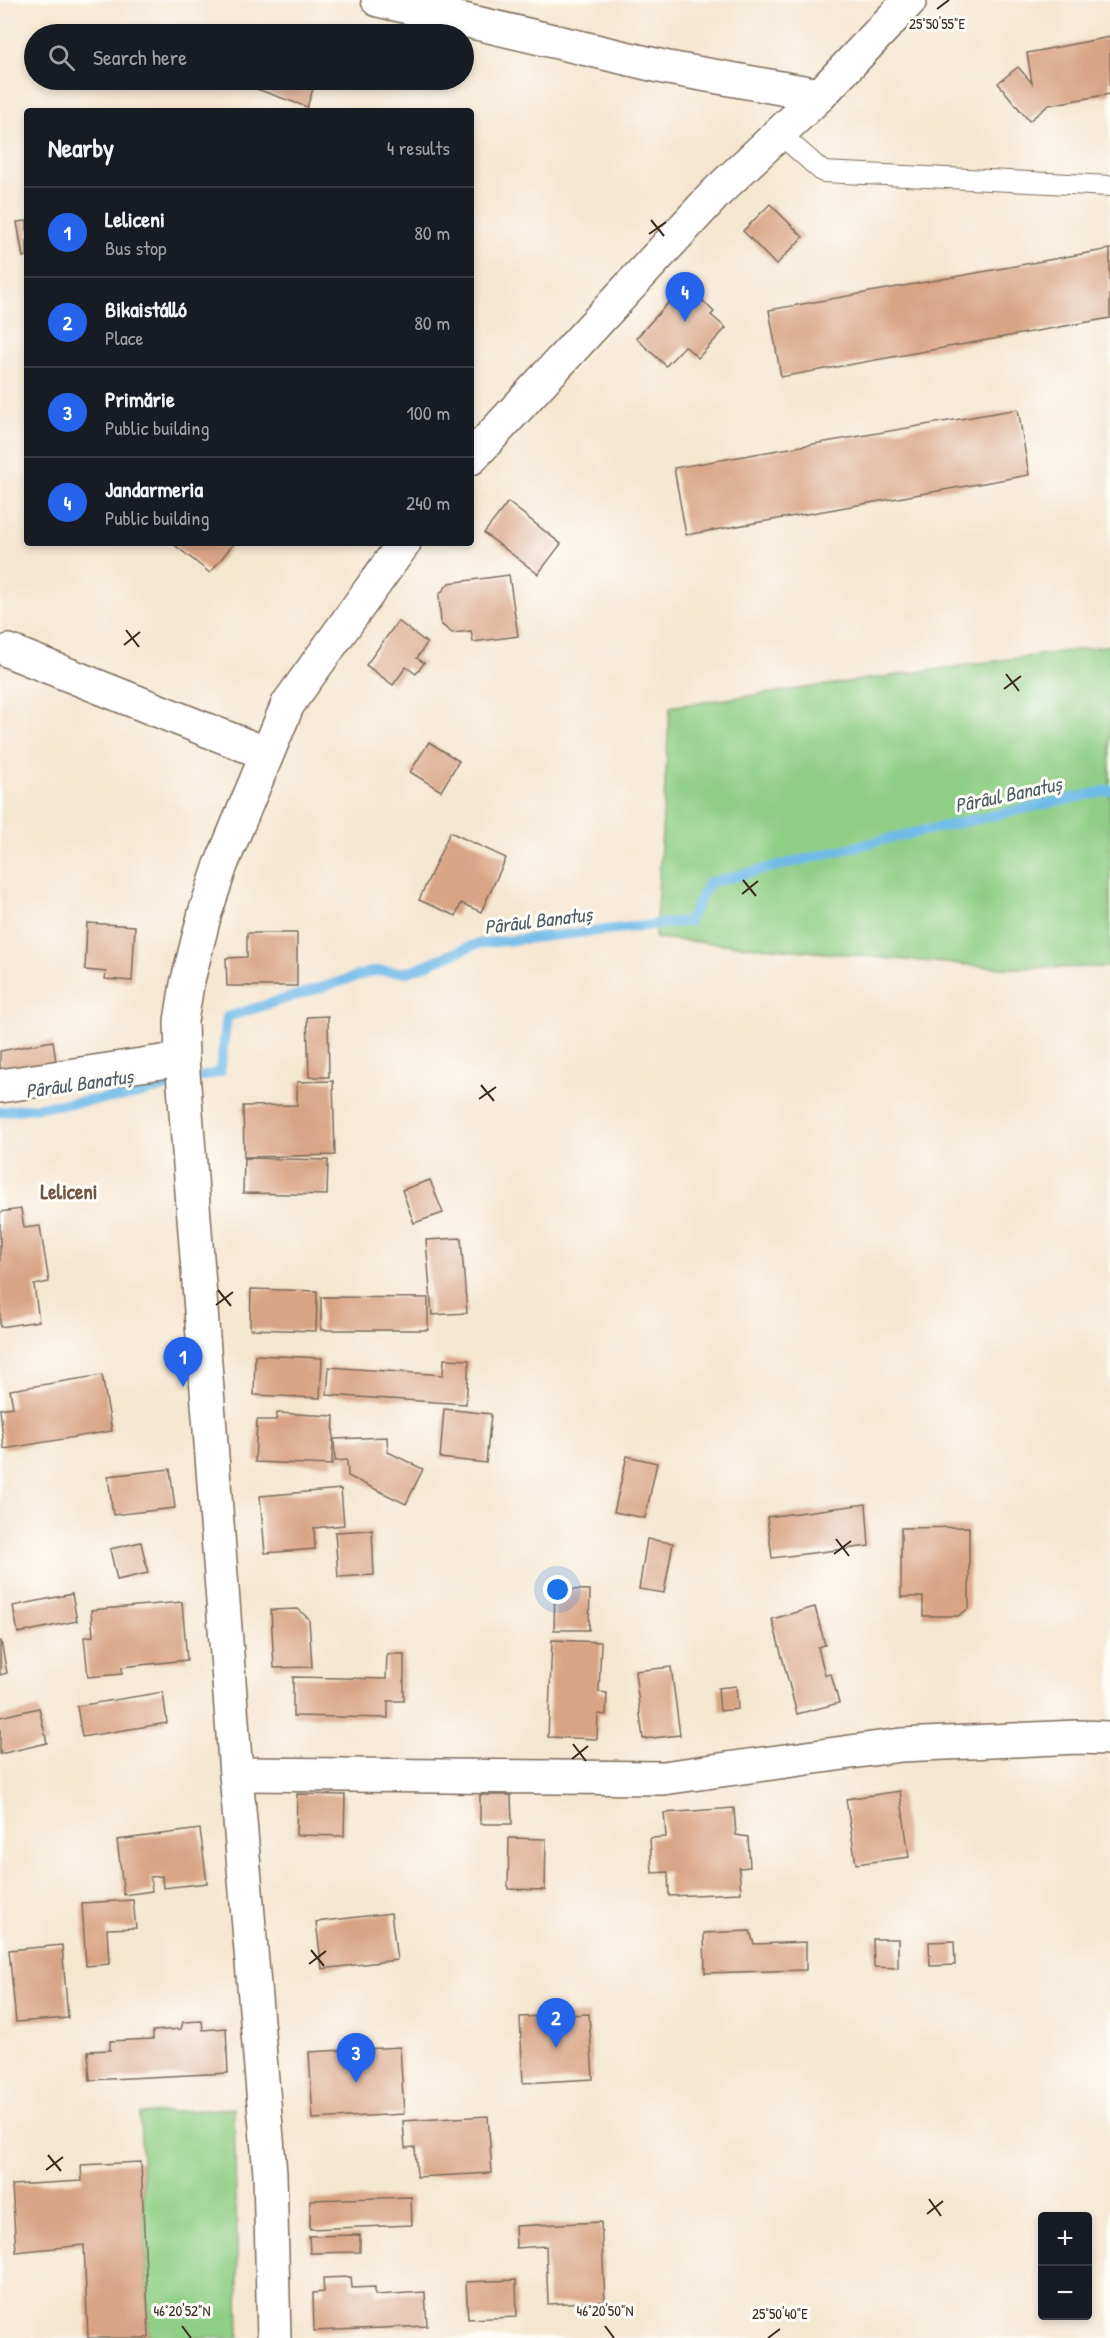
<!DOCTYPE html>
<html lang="en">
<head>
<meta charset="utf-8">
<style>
	:root { --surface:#171b24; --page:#242831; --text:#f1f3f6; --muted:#9ea1a6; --line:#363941; --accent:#2563eb }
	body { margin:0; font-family:"Patrick Hand",sans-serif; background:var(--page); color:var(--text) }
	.controls { position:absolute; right:18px; bottom:18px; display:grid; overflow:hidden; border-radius:6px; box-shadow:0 3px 9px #0003 }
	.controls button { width:54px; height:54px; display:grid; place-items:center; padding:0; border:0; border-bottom:2px solid var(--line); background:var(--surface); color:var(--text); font:30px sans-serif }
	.you { position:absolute; left:558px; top:1590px; width:21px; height:21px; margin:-15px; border:4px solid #fff; border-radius:50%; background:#1a73e8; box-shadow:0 0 0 9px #1a73e833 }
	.badge { display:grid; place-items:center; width:39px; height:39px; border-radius:50%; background:var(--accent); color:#fff; font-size:20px; font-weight:700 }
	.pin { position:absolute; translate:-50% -50px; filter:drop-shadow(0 2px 3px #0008) }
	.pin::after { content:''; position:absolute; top:32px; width:21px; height:18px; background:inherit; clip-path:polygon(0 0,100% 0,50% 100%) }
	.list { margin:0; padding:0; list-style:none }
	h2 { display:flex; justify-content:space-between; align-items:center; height:78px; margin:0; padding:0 24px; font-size:26px }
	h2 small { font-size:20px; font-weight:400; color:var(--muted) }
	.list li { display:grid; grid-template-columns:39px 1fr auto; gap:18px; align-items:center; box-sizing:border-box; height:90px; padding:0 24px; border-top:2px solid var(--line) }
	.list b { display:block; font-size:22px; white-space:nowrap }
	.list p { margin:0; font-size:20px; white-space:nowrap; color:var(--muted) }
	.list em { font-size:20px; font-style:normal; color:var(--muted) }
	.icon { flex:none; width:33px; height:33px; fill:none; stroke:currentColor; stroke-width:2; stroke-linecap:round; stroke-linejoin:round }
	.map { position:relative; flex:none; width:1110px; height:2338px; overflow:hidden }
	.search { position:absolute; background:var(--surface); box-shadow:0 3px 9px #0003; left:24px; top:24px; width:450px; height:66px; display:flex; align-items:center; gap:15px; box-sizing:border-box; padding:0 21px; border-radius:33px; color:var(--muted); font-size:22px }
	.panel { position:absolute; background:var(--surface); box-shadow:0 3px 9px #0003; left:24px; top:108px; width:450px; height:438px; border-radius:6px }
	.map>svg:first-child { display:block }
	.green { fill:#8fce85; stroke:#657c52; stroke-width:1.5 }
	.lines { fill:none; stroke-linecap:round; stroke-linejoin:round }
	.stream { stroke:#6fbae8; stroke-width:10 }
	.building { fill:#d9a486 }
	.service-casing { stroke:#7c6c5c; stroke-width:22 }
	.minor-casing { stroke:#7c6c5c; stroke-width:36 }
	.secondary-casing { stroke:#7c6c5c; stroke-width:36 }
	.service { stroke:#fff; stroke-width:20 }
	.minor { stroke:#fff; stroke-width:33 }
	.secondary { stroke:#fff; stroke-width:33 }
	.ticks { fill:none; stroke:#3b2a1e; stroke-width:2 }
	.labels { text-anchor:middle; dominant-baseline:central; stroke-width:6; stroke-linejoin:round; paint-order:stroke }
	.water-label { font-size:20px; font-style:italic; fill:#4d5c65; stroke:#fdfcf7 }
	.quarter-label { font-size:21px; font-weight:bold; fill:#725542; stroke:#fdfcf7 }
	.ticks-label { font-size:15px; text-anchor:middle; fill:#3b2a1e; stroke:#fdfcf7; stroke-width:6; stroke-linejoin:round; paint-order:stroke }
</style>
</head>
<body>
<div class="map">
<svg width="1110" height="2338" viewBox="0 0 1110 2338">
	<rect width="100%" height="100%" fill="#fdfcf7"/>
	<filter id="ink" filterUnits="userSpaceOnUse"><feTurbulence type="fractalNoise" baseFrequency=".0167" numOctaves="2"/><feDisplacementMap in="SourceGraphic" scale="12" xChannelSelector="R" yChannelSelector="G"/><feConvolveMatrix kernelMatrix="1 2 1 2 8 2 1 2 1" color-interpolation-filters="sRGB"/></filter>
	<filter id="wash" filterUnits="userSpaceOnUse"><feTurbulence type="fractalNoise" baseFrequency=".008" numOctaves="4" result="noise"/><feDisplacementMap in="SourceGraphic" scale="24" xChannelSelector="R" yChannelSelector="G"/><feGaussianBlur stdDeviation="1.35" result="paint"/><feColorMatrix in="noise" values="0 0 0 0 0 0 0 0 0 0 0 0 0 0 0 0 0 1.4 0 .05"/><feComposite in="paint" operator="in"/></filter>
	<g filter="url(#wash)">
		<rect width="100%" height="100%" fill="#f5e6cf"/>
		<g class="green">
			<path d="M1110,645V967L1002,968L655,938L670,707Z"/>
			<path d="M234,2108L239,2338H149L140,2114Z"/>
		</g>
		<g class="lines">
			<path class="stream" d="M0,1112L135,1095L220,1072L227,1017L374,971L408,972L477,944L689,921L708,883L891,838L1110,790"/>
		</g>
		<g id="blocks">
			<g class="building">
				<path d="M232,29L251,34H230Z"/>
				<path d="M1110,37V94L1049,105L1029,121L998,83L1018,67L1032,83L1027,53Z"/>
				<path d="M254,80H316L307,107L251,87Z"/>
				<path d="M770,204L803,237L776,265L743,231Z"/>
				<path d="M27,221V256L23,257L17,222Z"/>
				<path d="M1110,249V318L781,377L769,310Z"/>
				<path d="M682,288L694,300L698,296L714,312L711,315L726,328L698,358L685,346L666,366L636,338Z"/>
				<path d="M1018,409L1029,475L686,535L674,468Z"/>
				<path d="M508,502L561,544L538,574L484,533Z"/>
				<path d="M172,543H234L210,573Z"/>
				<path d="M509,575L518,636L473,642L471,631L452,633L441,624L439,595L449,583Z"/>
				<path d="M398,621L427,643L417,658L424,663L416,674L406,667L393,685L366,665Z"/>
				<path d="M429,742L459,761L441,791L410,772Z"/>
				<path d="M450,832L506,858L481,912L461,903L456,916L419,900Z"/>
				<path d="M87,923L135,926L132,981L105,979L106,972L85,970Z"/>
				<path d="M247,933H297V986H227L226,958L247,957Z"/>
				<path d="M328,1016L329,1077H309L307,1017Z"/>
				<path d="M53,1041L56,1062L0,1073V1051Z"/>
				<path d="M333,1081L335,1155L244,1157L243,1106L297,1105V1082Z"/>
				<path d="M244,1158L328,1160L327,1195L243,1193Z"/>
				<path d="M430,1180L443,1213L414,1223L402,1190Z"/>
				<path d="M21,1209L24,1228L40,1226L49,1282L34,1285L39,1321L0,1327V1212Z"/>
				<path d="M461,1238L467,1313L432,1315L426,1240Z"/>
				<path d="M251,1289L317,1291L316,1331L250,1329Z"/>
				<path d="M321,1297L428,1298V1330H321Z"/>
				<path d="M255,1355L322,1358L320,1398L254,1395Z"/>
				<path d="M444,1359L469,1360L466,1404L327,1395L329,1367L443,1375Z"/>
				<path d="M102,1375L112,1431L4,1449L0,1409L13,1407L10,1390Z"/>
				<path d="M444,1409L491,1414L486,1463L440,1458Z"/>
				<path d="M277,1413L334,1416L332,1465L255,1462L257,1420H276Z"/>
				<path d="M387,1437L388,1452L423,1469L406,1504L348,1476L347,1460L335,1461L334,1439Z"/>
				<path d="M627,1456L657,1463L645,1518L614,1512Z"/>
				<path d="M170,1469L175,1508L113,1515L108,1476Z"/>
				<path d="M341,1489L344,1525L314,1528L315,1549L265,1553L260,1496Z"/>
				<path d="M866,1504L869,1546L772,1558L767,1517Z"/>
				<path d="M969,1527V1608L958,1616H923V1597H901V1528Z"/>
				<path d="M372,1530L374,1575L338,1577L335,1532Z"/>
				<path d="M647,1539L673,1543L664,1593L639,1589Z"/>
				<path d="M141,1542L148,1573L117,1580L110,1549Z"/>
				<path d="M555,1589L590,1590L589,1630H554Z"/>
				<path d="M72,1594L77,1621L18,1633L13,1606Z"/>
				<path d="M182,1602L187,1660L122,1667V1674L88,1677L84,1637L93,1636L91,1610Z"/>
				<path d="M815,1607L825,1645L818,1647L825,1675L831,1674L839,1703L797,1714L772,1619Z"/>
				<path d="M298,1609L309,1619L312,1667L274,1668L271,1610Z"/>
				<path d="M552,1640L601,1642L599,1692L607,1693L606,1715L598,1714L597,1739L548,1737Z"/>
				<path d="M1,1641L7,1673L0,1675V1642Z"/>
				<path d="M387,1654H404V1701H388V1718L293,1716V1677L386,1679Z"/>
				<path d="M671,1667L680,1735L643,1739L635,1671Z"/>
				<path d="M736,1686L738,1709L720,1711L718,1688Z"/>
				<path d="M163,1692L167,1723L82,1737L77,1706Z"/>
				<path d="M39,1708L47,1743L0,1754V1717Z"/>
				<path d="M900,1791L909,1857L856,1864L846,1799Z"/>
				<path d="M297,1794L345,1795L344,1836L296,1835Z"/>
				<path d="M480,1795H511L512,1824H480Z"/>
				<path d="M734,1808L736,1835L748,1837L750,1867L739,1868L741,1893L669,1896L668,1872L652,1873L650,1838L666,1837L664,1813Z"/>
				<path d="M200,1829L207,1883L163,1888L162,1876L150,1877L152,1891L124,1895L117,1840Z"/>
				<path d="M509,1838L546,1839L545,1890L508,1889Z"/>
				<path d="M133,1900L136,1928L107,1929L109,1964L86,1966L82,1903Z"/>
				<path d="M391,1913L397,1960L322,1969L316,1922Z"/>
				<path d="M750,1931L754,1944L806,1942V1970L705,1973L704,1933Z"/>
				<path d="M873,1939H898V1968L874,1967Z"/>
				<path d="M954,1941L955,1965L930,1966L929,1942Z"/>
				<path d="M62,1945L68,2018L16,2022L9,1950Z"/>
				<path d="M589,2014L593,2079L523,2083L520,2017Z"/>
				<path d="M202,2021L203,2030L226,2028L228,2073L90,2080L88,2051L110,2050V2041L153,2039V2031L181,2029L183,2022Z"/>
				<path d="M400,2047L404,2114L313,2119L309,2052Z"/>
				<path d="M488,2116L492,2173L417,2177L415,2147L405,2148L403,2121Z"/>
				<path d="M141,2162L149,2338H88L84,2245L16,2252L12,2185L82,2181L81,2165Z"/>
				<path d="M411,2197L412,2225L310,2229V2200Z"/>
				<path d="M601,2222L605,2301L548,2304L546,2246L516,2248L515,2226Z"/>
				<path d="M360,2235V2252L310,2253L309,2236Z"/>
				<path d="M351,2277L352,2288L375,2287V2295L425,2292L427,2326L314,2331L313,2293L324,2292L323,2278Z"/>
				<path d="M516,2280L517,2317L468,2319L466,2282Z"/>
			</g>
		</g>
	</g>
	<g filter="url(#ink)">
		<use href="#blocks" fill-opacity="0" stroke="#7c6c5c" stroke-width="1.5"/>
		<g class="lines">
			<g class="service-casing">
				<path id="service" d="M779,133L823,172L1110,186"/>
			</g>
			<g class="minor-casing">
				<g id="minor">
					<path d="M378,0L668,68L820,95"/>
					<path d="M9,651L267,754"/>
					<path d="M0,1086L182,1059"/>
					<path d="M236,1774L663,1778L901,1745L1078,1737L1110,1738"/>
				</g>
			</g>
			<g class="secondary-casing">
				<g id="secondary">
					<path d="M471,458L717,192L820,95L910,0"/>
					<path d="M274,2338L270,2174L236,1774L182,1059L181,1021L187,984L205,913L221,865L288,704L404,543"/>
				</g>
			</g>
			<use href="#service" class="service"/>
			<use href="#minor" class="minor"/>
			<use href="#secondary" class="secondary"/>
		</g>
	</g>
	<path class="ticks" d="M937,9L949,0M651,220L664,236M649,234L666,222M126,630L139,647M124,645L140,632M1006,674L1019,691M1004,689L1021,676M743,880L756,896M742,894L758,881M481,1085L494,1101M479,1099L496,1087M218,1290L231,1306M216,1305L233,1292M836,1539L849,1556M834,1554L851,1541M573,1744L586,1761M572,1759L588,1746M311,1950L324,1966M309,1964L326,1951M48,2155L61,2171M46,2170L63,2157M929,2199L941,2216M927,2214L943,2201M182,2326L191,2338M605,2326L614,2338M768,2338L780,2329"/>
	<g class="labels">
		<g class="water-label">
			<text transform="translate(1008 794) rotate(-12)">Pârâul Banatuș</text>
			<text transform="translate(538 920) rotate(-7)">Pârâul Banatuș</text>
			<text transform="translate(79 1083) rotate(-8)">Pârâul Banatuș</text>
		</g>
		<g class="quarter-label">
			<text x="69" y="1191">Leliceni</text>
		</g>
	</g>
	<g class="ticks-label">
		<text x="937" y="29">25°50'55"E</text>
		<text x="182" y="2316">46°20'52"N</text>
		<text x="605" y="2316">46°20'50"N</text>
		<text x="780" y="2319">25°50'40"E</text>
	</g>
</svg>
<div class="controls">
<button>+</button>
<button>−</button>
</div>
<div class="you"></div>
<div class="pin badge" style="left:183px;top:1387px">1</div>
<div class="pin badge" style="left:556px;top:2048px">2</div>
<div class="pin badge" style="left:356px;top:2083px">3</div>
<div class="pin badge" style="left:685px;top:322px">4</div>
<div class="search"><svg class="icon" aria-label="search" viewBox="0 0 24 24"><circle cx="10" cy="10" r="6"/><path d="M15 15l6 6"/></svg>Search here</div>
<section class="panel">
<h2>Nearby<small>4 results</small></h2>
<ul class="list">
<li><span class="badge">1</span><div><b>Leliceni</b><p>Bus stop</p></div><em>80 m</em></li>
<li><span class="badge">2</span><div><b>Bikaistálló</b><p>Place</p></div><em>80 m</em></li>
<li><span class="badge">3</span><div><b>Primărie</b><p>Public building</p></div><em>100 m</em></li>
<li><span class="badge">4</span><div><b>Jandarmeria</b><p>Public building</p></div><em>240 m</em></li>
</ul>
</section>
</div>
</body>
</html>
